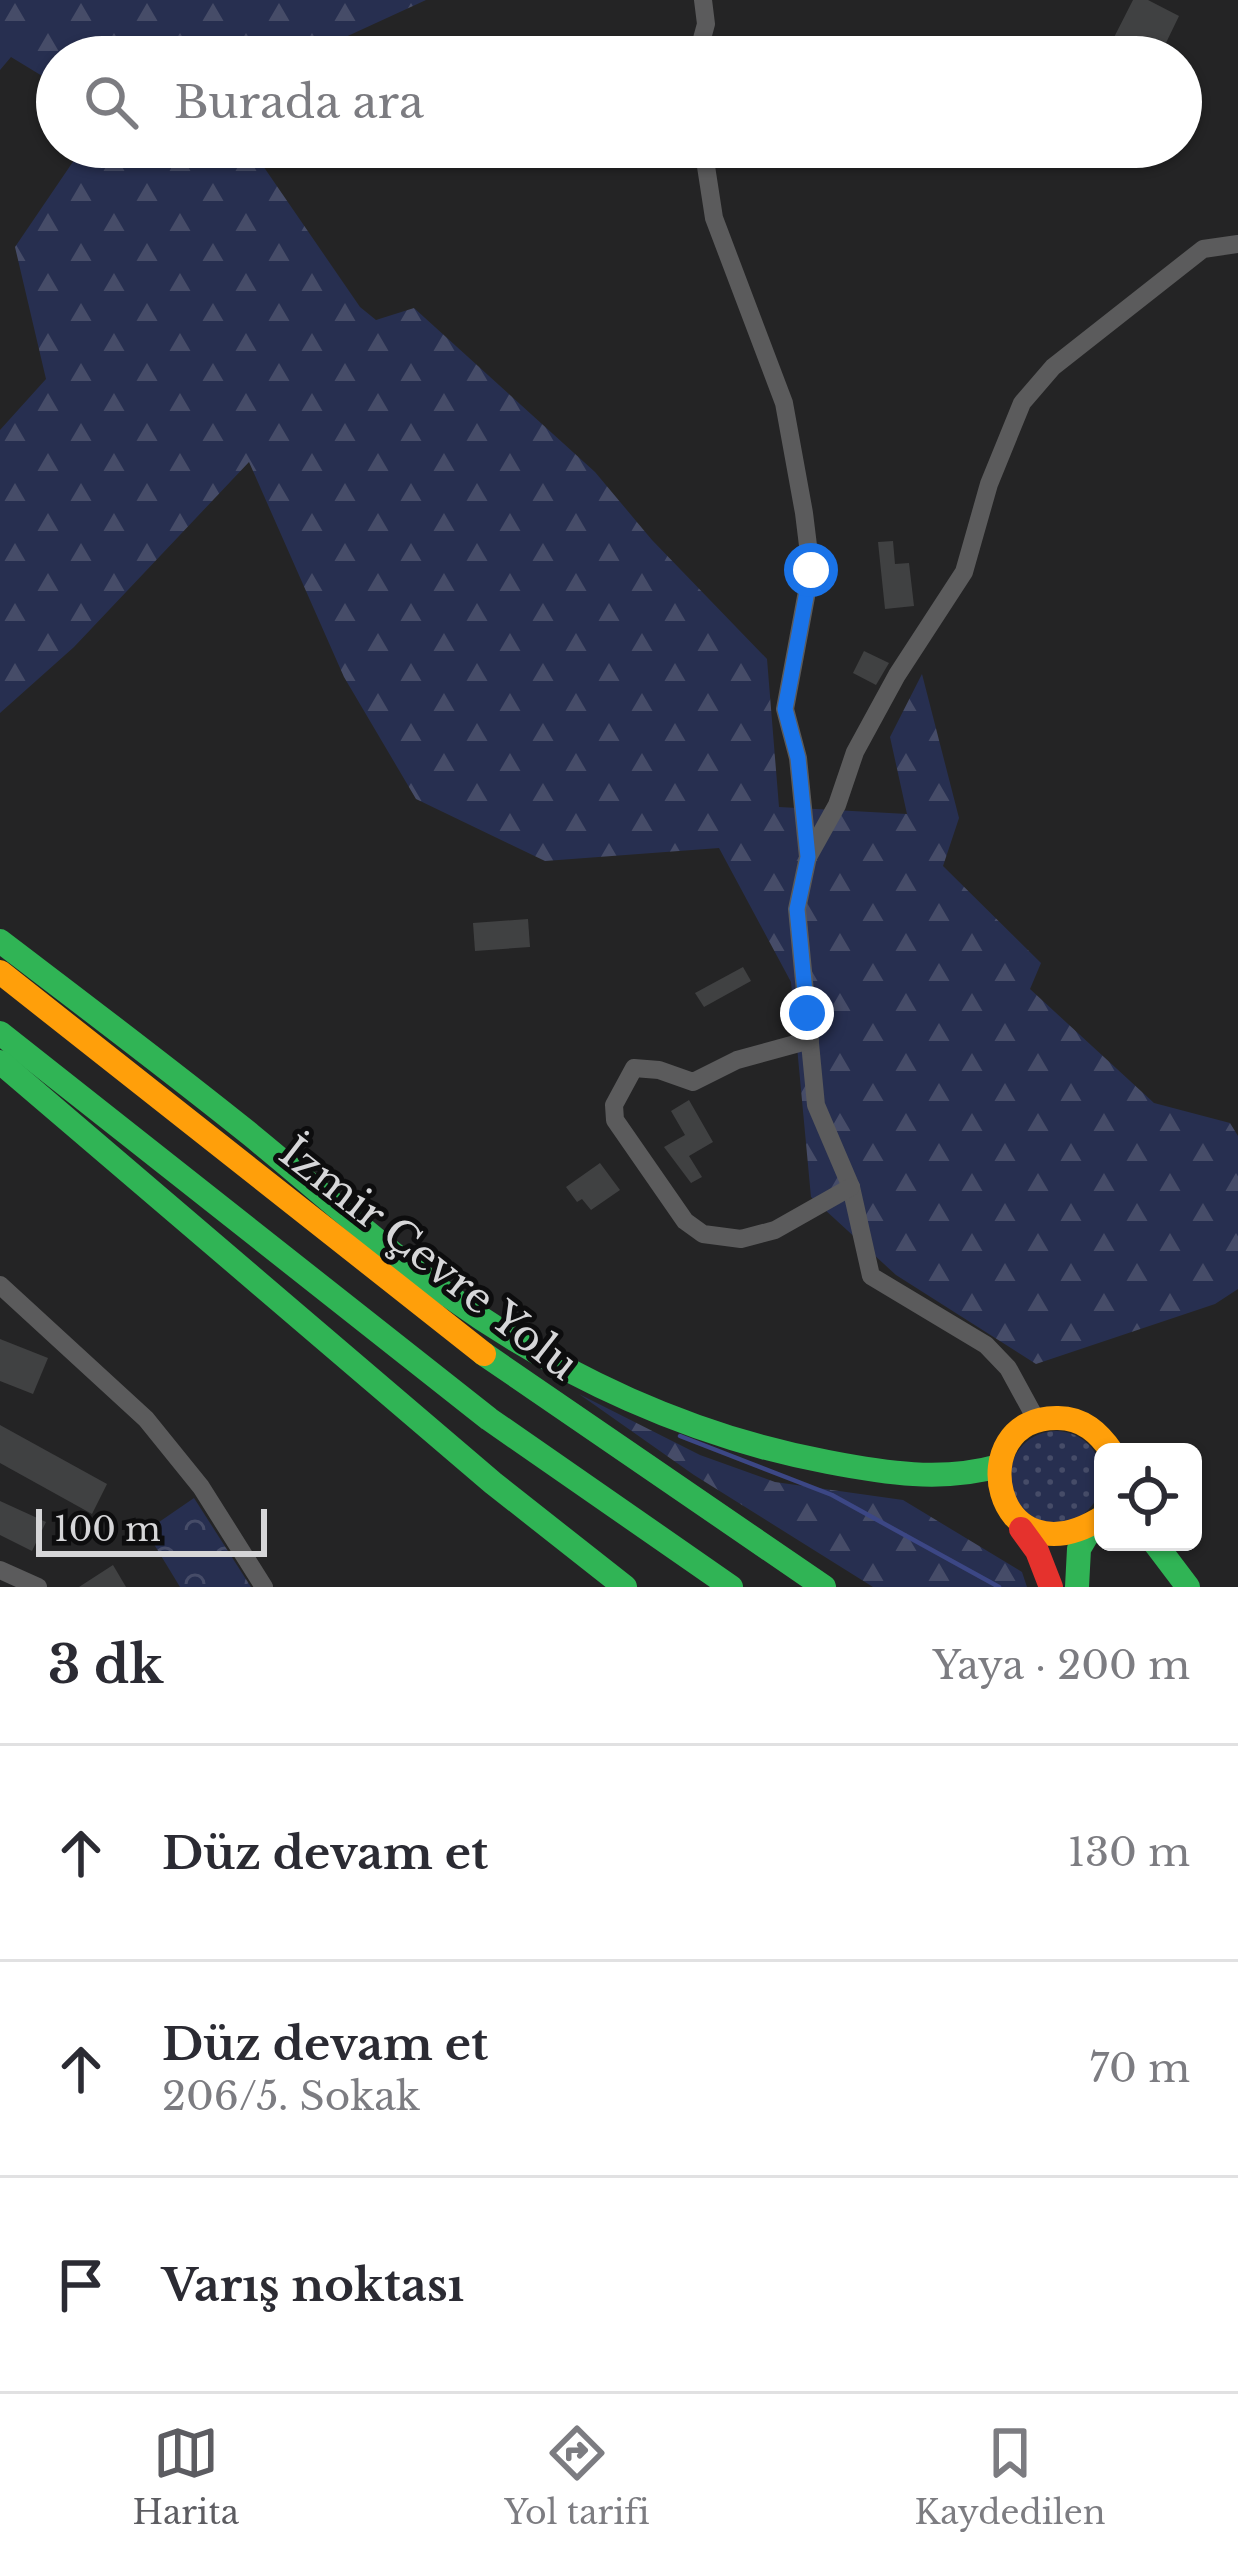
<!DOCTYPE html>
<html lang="tr">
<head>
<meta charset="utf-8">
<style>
	:root { --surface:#fff; --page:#f7f7f7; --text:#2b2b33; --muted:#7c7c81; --line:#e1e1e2; --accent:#5c5c61 }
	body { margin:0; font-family:"Libre Baskerville",serif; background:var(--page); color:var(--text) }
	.controls { position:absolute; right:36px; bottom:36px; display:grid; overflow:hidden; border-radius:18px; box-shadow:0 3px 9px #0004 }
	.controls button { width:108px; height:108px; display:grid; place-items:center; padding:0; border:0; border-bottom:3px solid var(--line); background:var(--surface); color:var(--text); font:60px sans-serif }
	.scale { position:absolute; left:36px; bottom:30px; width:231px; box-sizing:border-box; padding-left:12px; border:6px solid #d6d6d8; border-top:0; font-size:33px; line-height:42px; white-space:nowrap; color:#d6d6d8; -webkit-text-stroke:9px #0d0d0e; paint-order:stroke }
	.stop { position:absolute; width:36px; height:36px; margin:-27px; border:9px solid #1a73e8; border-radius:50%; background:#fff }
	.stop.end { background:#1a73e8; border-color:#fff; box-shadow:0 3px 12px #0008 }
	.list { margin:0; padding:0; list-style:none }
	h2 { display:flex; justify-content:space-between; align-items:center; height:156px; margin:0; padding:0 48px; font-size:51px }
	h2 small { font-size:39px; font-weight:400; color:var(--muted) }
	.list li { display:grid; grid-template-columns:78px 1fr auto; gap:36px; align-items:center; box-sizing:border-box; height:216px; padding:0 48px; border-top:3px solid var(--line) }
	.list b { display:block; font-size:45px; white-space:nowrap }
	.list p { margin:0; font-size:39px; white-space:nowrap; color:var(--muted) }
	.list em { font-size:39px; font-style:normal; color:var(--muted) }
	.icon { flex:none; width:66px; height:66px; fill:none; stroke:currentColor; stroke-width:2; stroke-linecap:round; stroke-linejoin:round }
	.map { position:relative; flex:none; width:1238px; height:1587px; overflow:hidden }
	.search { position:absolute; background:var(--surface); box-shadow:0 3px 9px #0004; left:36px; right:36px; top:36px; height:132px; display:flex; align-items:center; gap:30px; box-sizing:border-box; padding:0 42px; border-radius:66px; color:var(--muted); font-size:45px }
	.sheet { height:804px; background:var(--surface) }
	nav { display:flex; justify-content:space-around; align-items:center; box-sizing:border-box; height:168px; border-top:3px solid var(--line); background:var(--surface); font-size:33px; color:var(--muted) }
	nav a { display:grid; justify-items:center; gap:6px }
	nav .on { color:var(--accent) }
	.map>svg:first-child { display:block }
	.grass { fill:url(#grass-dots) }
	.forest { fill:url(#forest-firs) }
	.park { fill:url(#park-crowns) }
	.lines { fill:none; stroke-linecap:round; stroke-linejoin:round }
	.stream { stroke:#3c4785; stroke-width:4.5 }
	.building { fill:#404142 }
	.street { stroke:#5b5b5c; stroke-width:18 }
	.fast { stroke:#30b455; stroke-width:24 }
	.slow { stroke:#ff9f0a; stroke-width:24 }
	.jam { stroke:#e5322d; stroke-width:24 }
	.route { stroke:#1a73e8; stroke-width:15 }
	.labels { text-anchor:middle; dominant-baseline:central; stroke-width:10; stroke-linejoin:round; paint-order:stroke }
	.street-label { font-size:42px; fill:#d6d6d8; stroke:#0d0d0e }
</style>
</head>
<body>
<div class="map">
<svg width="1238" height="1587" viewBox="0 0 1238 1587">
	<defs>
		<pattern id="grass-dots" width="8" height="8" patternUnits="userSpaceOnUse" patternTransform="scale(3)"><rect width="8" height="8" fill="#272f50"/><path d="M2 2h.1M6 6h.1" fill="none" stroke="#464c68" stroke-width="1.8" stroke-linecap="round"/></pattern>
		<pattern id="forest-firs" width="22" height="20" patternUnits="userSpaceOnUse" patternTransform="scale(3)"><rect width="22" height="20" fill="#272f50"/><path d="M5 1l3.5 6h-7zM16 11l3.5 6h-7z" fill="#464c68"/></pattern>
		<pattern id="park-crowns" width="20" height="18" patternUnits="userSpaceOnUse" patternTransform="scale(3)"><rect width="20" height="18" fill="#272f50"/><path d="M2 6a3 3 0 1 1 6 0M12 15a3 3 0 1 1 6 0" fill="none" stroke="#464c68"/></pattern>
	</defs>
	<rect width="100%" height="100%" fill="#242425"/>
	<circle class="grass" cx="1056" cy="1477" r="46"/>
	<g class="forest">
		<path d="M0,0H426L302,57H57V85L11,57L0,70Z"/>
		<path d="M83,147H250L360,307L376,320L414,308L595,472L652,540L767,659L779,807L907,814L890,737L922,674L959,818L943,866L1041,963L1030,989L1154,1103L1230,1123L1238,1136V1289L1215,1304L1036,1364L896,1275L811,1197L791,982L719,848L545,861L416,799L344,677L249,462L74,647L0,713V430L46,379L15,247Z"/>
		<path d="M579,1394L700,1455L775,1482L903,1500L1022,1572L1027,1587H873L694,1475Z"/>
	</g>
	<path class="park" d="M194,1498L251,1587H180L146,1531Z"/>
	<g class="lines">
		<path class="stream" d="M680,1436L832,1495L999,1587"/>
	</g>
	<g class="building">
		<path d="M1133,0H1148L1179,16L1164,47L1184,57H1104Z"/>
		<path d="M893,541L895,564L909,563L914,606L885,609L878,542Z"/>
		<path d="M864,651L889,663L876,685L853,673Z"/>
		<path d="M528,919L530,947L475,951L473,923Z"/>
		<path d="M743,967L751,981L704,1007L695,993Z"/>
		<path d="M689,1100L713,1142L689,1156L702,1177L691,1183L664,1147L685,1135L671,1111Z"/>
		<path d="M600,1163L620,1190L591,1210L582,1199L577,1202L566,1187Z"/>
		<path d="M0,1339L48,1358L33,1394L0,1381Z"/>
		<path d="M0,1425L107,1484L92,1514L0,1463Z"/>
		<path d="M0,1501L46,1522L32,1551L0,1535Z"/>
		<path d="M113,1565L126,1587H79Z"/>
	</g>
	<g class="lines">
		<g class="street">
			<path d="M697,57L706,24L703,0"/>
			<path d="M703,147L714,218L784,403L804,513L811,570L785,709L798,758L808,857L797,909L816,1105L851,1187L871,1276L986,1345L1008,1368L1037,1421"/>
			<path d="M808,857L837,805L855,752L897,675L964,572L989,484L1022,403L1053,367L1203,249L1238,244"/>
			<path d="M810,1040L737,1060L693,1082L659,1070L634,1068L614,1105L615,1120L685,1221L703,1234L741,1239L775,1230L851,1187"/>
			<path d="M0,1285L146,1419L201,1487L264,1587"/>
			<path d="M0,1570L38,1587"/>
		</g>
		<g class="fast">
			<path d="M0,941C84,1005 169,1069 251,1135C317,1189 380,1246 449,1296C560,1376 693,1437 828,1462C885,1473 942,1482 999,1466"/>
			<path d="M0,1033L489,1419L731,1587"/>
			<path d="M0,1062L493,1483L625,1587"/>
			<path d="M484,1354L824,1587"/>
			<path d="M1154,1542L1188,1587"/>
			<path d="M1077,1587L1079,1549L1092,1527"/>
		</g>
		<g class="slow">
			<path d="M0,972L484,1354"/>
			<path d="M1103,1517C992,1587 960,1416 1058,1418C1083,1418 1099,1433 1112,1452"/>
		</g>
		<path class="jam" d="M1021,1529L1037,1551L1051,1587"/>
	</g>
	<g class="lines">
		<path class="route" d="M807,1013L797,909L808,857L798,758L785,709L811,570"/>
	</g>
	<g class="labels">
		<g class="street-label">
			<text transform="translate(429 1258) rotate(38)">İzmir Çevre Yolu</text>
		</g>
	</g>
</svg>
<div class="controls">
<button><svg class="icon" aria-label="locate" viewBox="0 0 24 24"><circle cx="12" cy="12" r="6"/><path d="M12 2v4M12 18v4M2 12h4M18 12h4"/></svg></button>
</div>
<div class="scale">100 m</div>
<div class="stop" style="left:811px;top:570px"></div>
<div class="stop end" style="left:807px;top:1013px"></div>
<div class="search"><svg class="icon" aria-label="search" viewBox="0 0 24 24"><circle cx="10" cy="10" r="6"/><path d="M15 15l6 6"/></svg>Burada ara</div>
</div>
<section class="sheet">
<h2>3 dk<small>Yaya · 200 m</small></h2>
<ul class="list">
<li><svg class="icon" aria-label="ahead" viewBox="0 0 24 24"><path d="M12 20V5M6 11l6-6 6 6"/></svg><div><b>Düz devam et</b></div><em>130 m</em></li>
<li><svg class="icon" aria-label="ahead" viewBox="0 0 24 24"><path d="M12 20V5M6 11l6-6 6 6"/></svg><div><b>Düz devam et</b><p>206/5. Sokak</p></div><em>70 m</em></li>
<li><svg class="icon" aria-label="arrive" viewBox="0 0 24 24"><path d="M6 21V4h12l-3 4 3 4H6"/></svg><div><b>Varış noktası</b></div></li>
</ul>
</section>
<nav>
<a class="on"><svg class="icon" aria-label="map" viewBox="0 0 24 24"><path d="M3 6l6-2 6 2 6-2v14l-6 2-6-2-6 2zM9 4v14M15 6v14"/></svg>Harita</a>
<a><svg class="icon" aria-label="directions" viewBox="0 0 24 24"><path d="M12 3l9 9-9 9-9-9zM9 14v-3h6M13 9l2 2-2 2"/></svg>Yol tarifi</a>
<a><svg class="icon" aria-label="saved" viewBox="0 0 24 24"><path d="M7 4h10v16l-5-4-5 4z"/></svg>Kaydedilen</a>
</nav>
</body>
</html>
